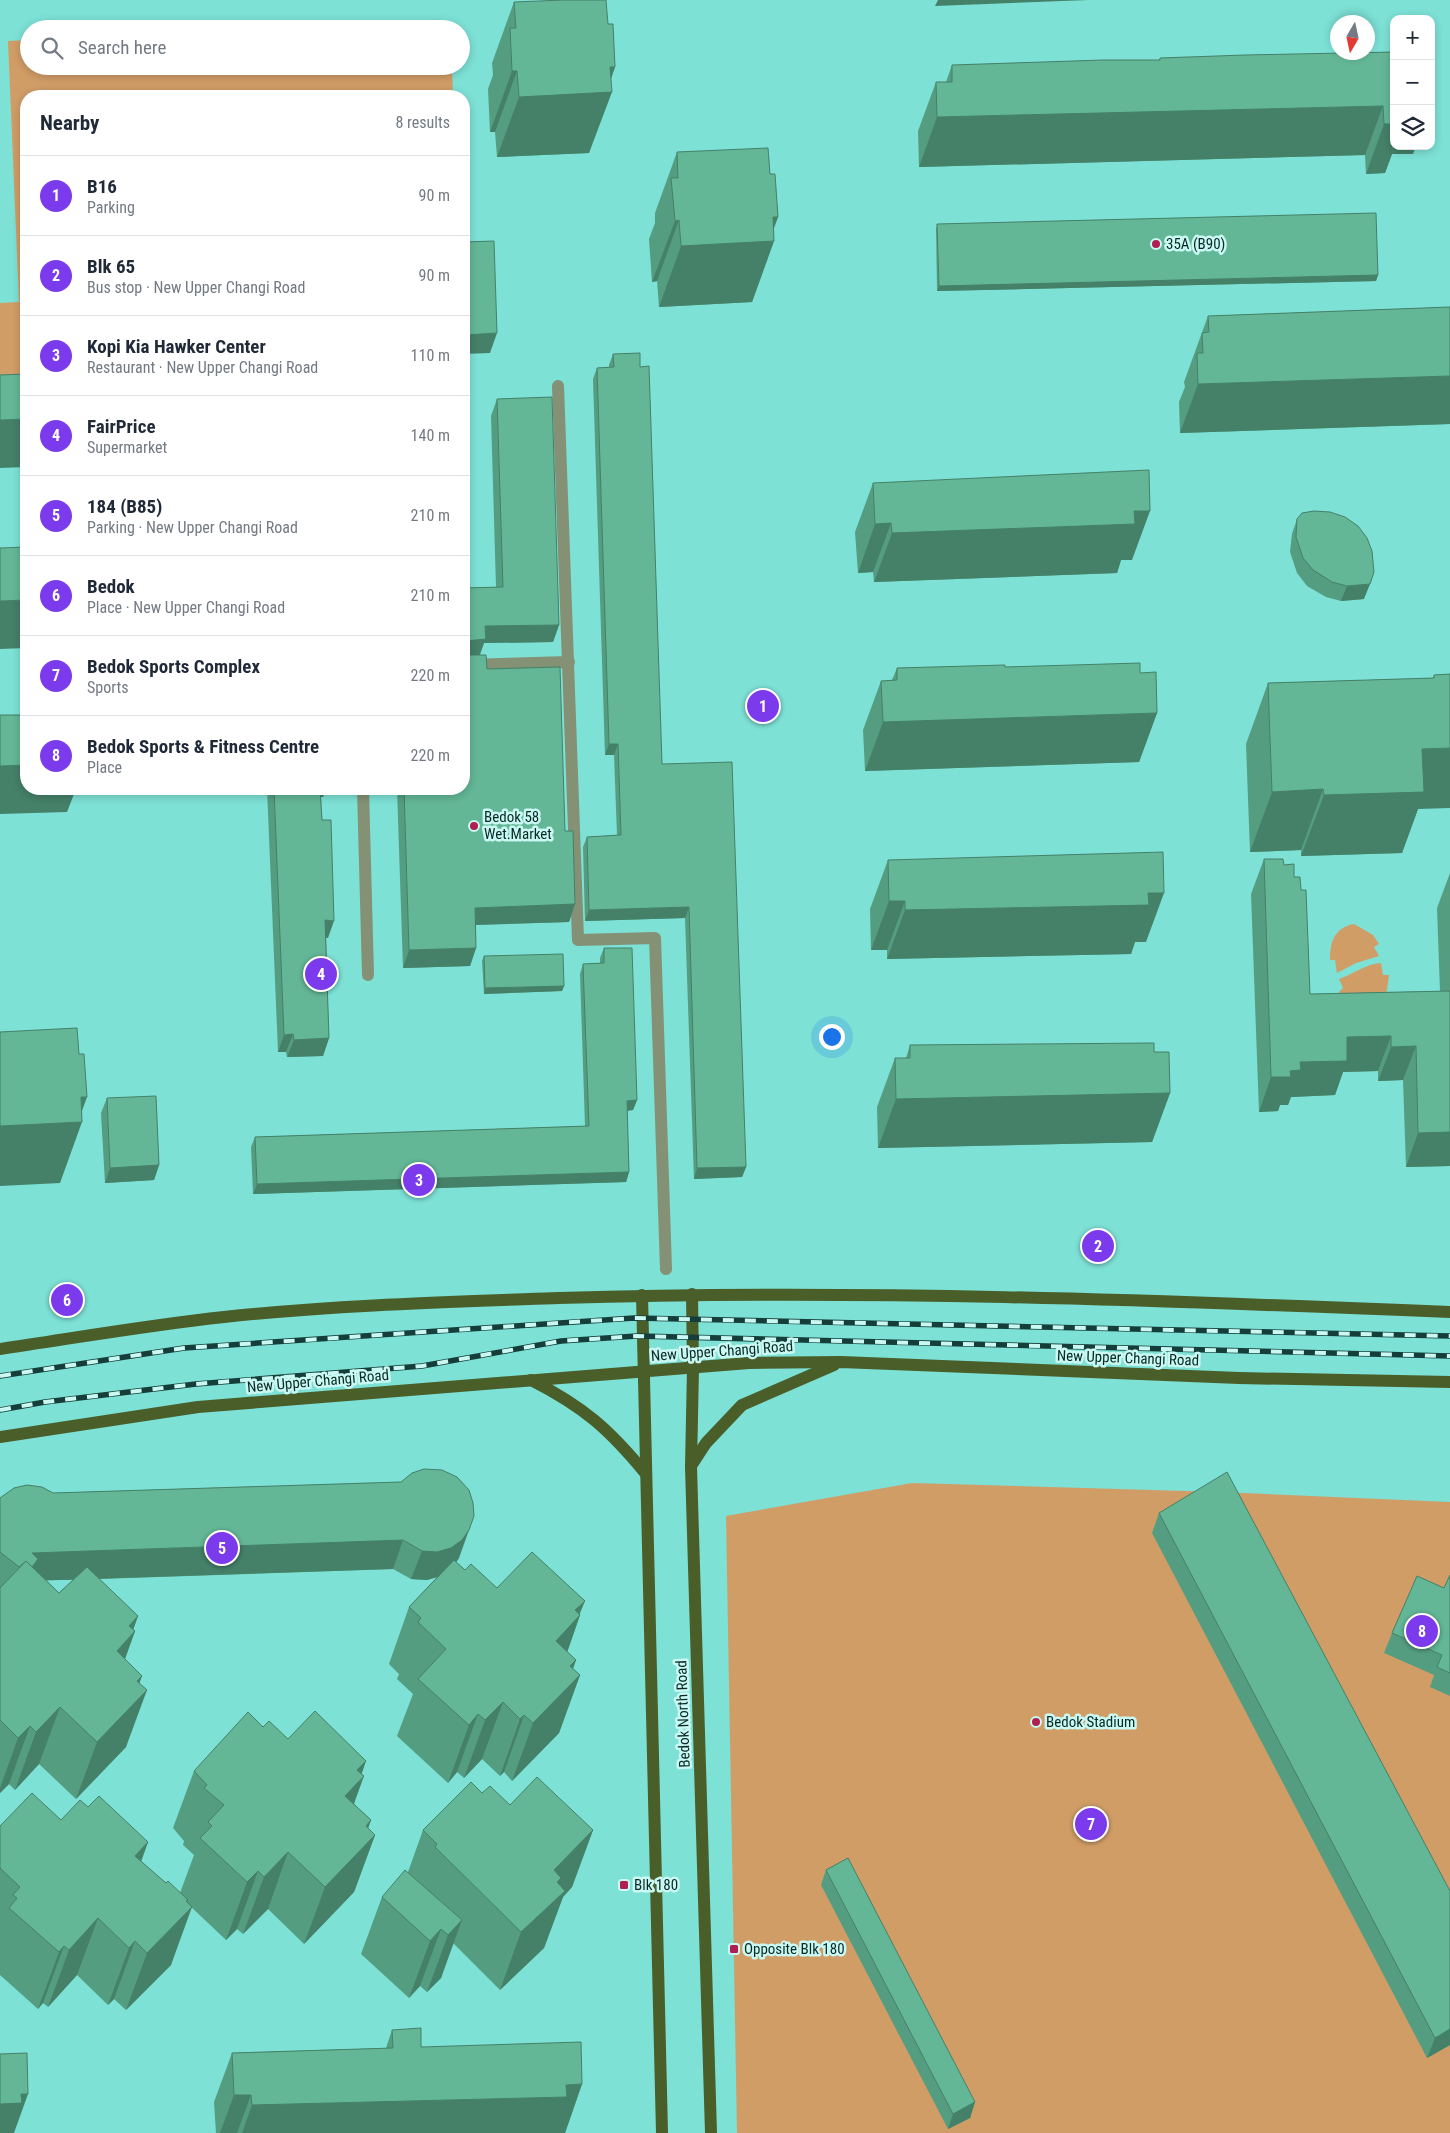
<!DOCTYPE html>
<html lang="en">
<head>
<meta charset="utf-8">
<style>
	:root { --surface:#fff; --page:#f6f6f7; --text:#1f2937; --muted:#747a83; --line:#e0e1e3; --accent:#7c3aed }
	body { margin:0; font-family:"Roboto Condensed",sans-serif; background:var(--page); color:var(--text) }
	.controls { position:absolute; right:15px; top:15px; display:grid; overflow:hidden; border-radius:10px; box-shadow:0 2px 8px #0003 }
	.controls button { width:45px; height:45px; display:grid; place-items:center; padding:0; border:0; border-bottom:1px solid var(--line); background:var(--surface); color:var(--text); font:25px sans-serif }
	.compass { position:absolute; left:1330px; top:15px; width:45px; height:45px; border-radius:50%; background:var(--surface); box-shadow:0 2px 8px #0003; rotate:189deg }
	.you { position:absolute; left:831px; top:1036px; width:18px; height:18px; margin:-12px; border:4px solid #fff; border-radius:50%; background:#1a73e8; box-shadow:0 0 0 8px #1a73e833 }
	.badge { display:grid; place-items:center; width:32px; height:32px; border-radius:50%; background:var(--accent); color:#fff; font-size:16px; font-weight:700 }
	.pin { position:absolute; translate:-50% -50%; border:2px solid #fff; box-shadow:0 1px 5px #0006 }
	.list { margin:0; padding:0; list-style:none }
	h2 { display:flex; justify-content:space-between; align-items:center; height:65px; margin:0; padding:0 20px; font-size:21px }
	h2 small { font-size:16px; font-weight:400; color:var(--muted) }
	.list li { display:grid; grid-template-columns:32px 1fr auto; gap:15px; align-items:center; box-sizing:border-box; height:80px; padding:0 20px; border-top:1px solid var(--line) }
	.list b { display:block; font-size:19px; white-space:nowrap }
	.list p { margin:0; font-size:16px; white-space:nowrap; color:var(--muted) }
	.list em { font-size:16px; font-style:normal; color:var(--muted) }
	.icon { flex:none; width:28px; height:28px; fill:none; stroke:currentColor; stroke-width:2; stroke-linecap:round; stroke-linejoin:round }
	.map { position:relative; flex:none; width:1450px; height:2133px; overflow:hidden }
	.search { position:absolute; background:var(--surface); box-shadow:0 2px 8px #0003; left:20px; top:20px; width:450px; height:55px; display:flex; align-items:center; gap:12px; box-sizing:border-box; padding:0 18px; border-radius:28px; color:var(--muted); font-size:19px }
	.panel { position:absolute; background:var(--surface); box-shadow:0 2px 8px #0003; left:20px; top:90px; width:450px; height:705px; border-radius:20px }
	.map>svg:first-child { display:block }
	.park { fill:#d19d67 }
	.lines { fill:none; stroke-linecap:round; stroke-linejoin:round }
	.pedestrian { stroke:#849174; stroke-width:12 }
	.primary { stroke:#4a5e29; stroke-width:12 }
	.rail-casing { stroke:#153e3a; stroke-width:5.5 }
	.rail { stroke:#caf8f2; stroke-width:4; stroke-dasharray:11; stroke-linecap:butt }
	.wall { fill:#559d81; fill-rule:evenodd }
	.shaded-wall { fill:#458069 }
	.building { fill:#63b796; stroke:#458069 }
	.poi-dot { fill:#af1f52; stroke:#caf8f2; stroke-width:2 }
	.labels { text-anchor:middle; dominant-baseline:central; stroke-width:5; stroke-linejoin:round; paint-order:stroke }
	.poi-label { font-size:15px; fill:#082926; stroke:#caf8f2; text-anchor:start }
	.street-label { font-size:15px; fill:#082926; stroke:#caf8f2 }
</style>
</head>
<body>
<div class="map">
<svg width="1450" height="2133" viewBox="0 0 1450 2133">
	<rect width="100%" height="100%" fill="#7de1d6"/>
	<g class="park">
		<path d="M451,26V29H350Z"/>
		<path d="M29,40V66H452L453,96H26V384L0,385V303L19,302L8,41Z"/>
		<path d="M1354,924L1373,935L1379,944L1374,947L1379,956L1356,963L1337,973L1335,960H1330C1330,942 1334,928 1354,924Z"/>
		<path d="M1381,963L1383,975H1389L1387,990L1382,1000L1344,999L1339,992L1343,988L1339,979C1354,974 1365,964 1381,963Z"/>
		<path d="M912,1483L1220,1492L1450,1502V2133H737L726,1516Z"/>
	</g>
	<g class="lines">
		<g class="pedestrian">
			<path d="M558,386L578,940L655,938L666,1269"/>
			<path d="M464,665L569,662"/>
			<path d="M363,789L368,975"/>
		</g>
		<g class="primary">
			<path d="M692,1294L693,1368L691,1467L711,2133"/>
			<path d="M642,1295L662,2133"/>
			<path d="M0,1349C75,1338 149,1325 224,1317C335,1305 448,1302 559,1298C856,1289 1154,1300 1450,1312"/>
			<path d="M531,1380C584,1407 609,1429 646,1474"/>
			<path d="M0,1437L198,1407L749,1363L841,1362L1239,1378L1450,1382"/>
			<path d="M691,1466L706,1443L742,1405L834,1365"/>
		</g>
		<g class="rail-casing">
			<g id="rail">
				<path d="M0,1376L184,1348L634,1318L1450,1336"/>
				<path d="M0,1410L45,1402L196,1384L422,1366L561,1341L637,1336L1450,1356"/>
			</g>
		</g>
		<use href="#rail" class="rail"/>
	</g>
	<g class="wall">
		<path d="M514,2L608,24L615,67L611,79L589,153L497,157L495,132H490L488,89L493,75L492,63Z"/>
		<path d="M1394,52L1413,154H1392L1385,173L1366,174L1365,155L919,167L918,131L936,82H946L952,65L1159,60L1160,58Z"/>
		<path d="M677,152L770,174L778,217L773,230L774,241L752,302L659,307L657,281L652,282L649,239L655,223V213Z"/>
		<path d="M937,224L1378,275L1376,281L937,291L936,229Z"/>
		<path d="M1450,307V424L1180,433L1179,402L1185,387L1184,382L1208,316Z"/>
		<path d="M613,354L662,764L746,1167L742,1177L694,1179L685,918L585,921L583,847L587,837L617,835L614,755H605L593,379L597,368L609,367V365Z"/>
		<path d="M497,399L559,625L553,642L484,643L480,655L565,831L575,904L569,922L476,925V948L470,966L403,968L397,789H464V588L496,587L491,416Z"/>
		<path d="M873,483L1132,560H1121L1117,573L874,582L873,572L858,573L855,532Z"/>
		<path d="M1297,519L1364,599L1341,601L1326,597L1307,586L1297,573L1290,552L1292,534Z"/>
		<path d="M1005,667L1140,673L1157,713L1139,762L865,771L863,730L881,681L892,680L897,668Z"/>
		<path d="M1450,674L1418,809L1402,853L1301,856V850L1250,852L1246,744L1268,683L1433,678L1434,675Z"/>
		<path d="M267,789H326L323,797H321L328,938H326L329,1038L323,1056L287,1057L286,1052H278Z"/>
		<path d="M1264,859L1284,865L1294,877L1310,994L1440,991L1437,908L1450,873V1166L1406,1167L1403,1080L1378,1081V1071L1343,1072L1335,1095L1291,1097L1288,1105H1280L1278,1111L1259,1112L1251,894Z"/>
		<path d="M888,860L1146,942H1135L1131,954L887,959V950H871L870,909Z"/>
		<path d="M604,948L637,1100L633,1110L627,1111L629,1172L626,1182L253,1194L251,1147L255,1137L585,1126L580,974L583,964L600,963V958Z"/>
		<path d="M484,956L564,986L562,991L484,994L482,961Z"/>
		<path d="M910,1045L1154,1052L1170,1093L1152,1142L878,1148L877,1107L895,1058H906Z"/>
		<path d="M107,1098L159,1165L154,1180L105,1183L101,1113Z"/>
		<path d="M401,1482L459,1558L456,1562L465,1570L497,1588L580,1615L567,1652L576,1660L573,1669L580,1675L559,1733L512,1781L504,1772L500,1776L482,1759L464,1778L457,1772L448,1783L397,1736L413,1694L397,1679L399,1674L389,1664L409,1607L437,1577L427,1580L411,1579L393,1569L99,1579L138,1616L133,1629L135,1631L125,1659L142,1676L139,1683L126,1747L76,1799L39,1764L15,1790L9,1784L0,1793V1498L53,1493ZM46,1580H73L59,1593Z"/>
		<path d="M1159,1513L1450,1891V2045L1427,2058L1152,1533Z"/>
		<path d="M1450,1575V1696L1430,1687L1434,1675L1384,1653L1392,1633L1444,1588Z"/>
		<path d="M263,1727L361,1774L354,1804L371,1820L368,1828L375,1835L354,1892L304,1944L268,1909L243,1934L237,1929L226,1940L188,1904L171,1965L126,2010L114,1999L108,2005L77,1975L48,2007L43,2003L38,2009L0,1975V1826L61,1820L88,1807L148,1842L141,1862L166,1883L180,1893L194,1855L183,1845L184,1841L173,1828L194,1771Z"/>
		<path d="M482,1793L510,1805L593,1830L572,1887L563,1897L544,1948L500,1990L453,1943L441,1978L427,1992L420,1986L409,1998L361,1954L382,1897L408,1872L423,1830Z"/>
		<path d="M826,1870L975,2102L970,2118L948,2129L821,1885Z"/>
		<path d="M392,2030L421,2047L582,2084L565,2133H216L214,2102L232,2053L386,2048Z"/>
	</g>
	<g class="shaded-wall">
		<path d="M938,0H1088L935,6Z"/>
		<path d="M610,67H615L606,92H612L589,153L497,157L519,97Z"/>
		<path d="M512,71H517L495,132H490Z"/>
		<path d="M1383,106L1365,155L919,167L937,117Z"/>
		<path d="M1384,124H1394V146H1416L1413,154H1392L1385,173L1366,174Z"/>
		<path d="M773,217H778L769,242L774,241L752,302L659,307L681,246Z"/>
		<path d="M679,220L657,281L652,282L675,221Z"/>
		<path d="M1378,275L1376,281L937,291L939,286Z"/>
		<path d="M497,333L490,353L464,354V335Z"/>
		<path d="M1450,376V424L1180,433L1198,384Z"/>
		<path d="M26,419V467L0,468V420Z"/>
		<path d="M1134,511H1150L1132,560H1121L1117,573L874,582L892,533Z"/>
		<path d="M891,523L873,572L858,573L875,524Z"/>
		<path d="M1370,584L1364,599L1341,601L1347,586Z"/>
		<path d="M26,600V648L0,649V601Z"/>
		<path d="M559,625L553,642L484,643L479,656L464,658V646L466,641L485,626Z"/>
		<path d="M1157,713L1139,762L865,771L883,722Z"/>
		<path d="M609,744H618L614,755H605Z"/>
		<path d="M1450,748V808L1418,809L1402,853L1301,856L1324,795L1422,749Z"/>
		<path d="M26,765V789H76L67,812L0,814V766Z"/>
		<path d="M317,789H326L323,797H314Z"/>
		<path d="M1323,789L1301,850L1250,852L1272,792Z"/>
		<path d="M1148,893H1164L1146,942H1135L1131,954L887,959L905,910Z"/>
		<path d="M889,901H905L887,950H871Z"/>
		<path d="M575,904L569,922L469,925L475,908Z"/>
		<path d="M689,907L685,918L585,921L589,910Z"/>
		<path d="M325,920L334,921L328,938H319Z"/>
		<path d="M476,948L470,966L403,968L409,950Z"/>
		<path d="M564,986L562,991L484,994L485,988Z"/>
		<path d="M293,1034L286,1052H278L284,1035Z"/>
		<path d="M1391,1036L1378,1071L1343,1072L1335,1095L1291,1097L1288,1105H1280L1278,1111L1259,1112L1271,1077L1290,1071L1300,1062L1347,1037Z"/>
		<path d="M329,1038L323,1056L287,1057L294,1040Z"/>
		<path d="M1416,1046L1403,1080L1378,1081L1391,1047Z"/>
		<path d="M1170,1093L1152,1142L878,1148L896,1099Z"/>
		<path d="M81,1097H87L78,1122H82L60,1183L0,1186V1126Z"/>
		<path d="M637,1100L633,1110L623,1111L627,1101Z"/>
		<path d="M1450,1132V1166L1406,1167L1418,1133Z"/>
		<path d="M159,1165L154,1180L105,1183L110,1168Z"/>
		<path d="M746,1167L742,1177L694,1179L697,1168Z"/>
		<path d="M629,1172L626,1182L253,1194L257,1184Z"/>
		<path d="M469,1530L459,1558L452,1568L441,1576L427,1580L411,1579L422,1551Z"/>
		<path d="M403,1540L393,1569L30,1581L32,1553Z"/>
		<path d="M585,1601L578,1618L580,1615L560,1673L556,1641L575,1610Z"/>
		<path d="M138,1616L131,1636L135,1631L114,1689L117,1651L129,1626Z"/>
		<path d="M576,1660L565,1690L580,1675L559,1733L512,1781L533,1723L570,1666Z"/>
		<path d="M142,1676L131,1706L147,1690L126,1747L76,1799L97,1742L137,1681Z"/>
		<path d="M503,1702L482,1759L464,1778L485,1720Z"/>
		<path d="M60,1707L39,1764L15,1790L36,1732Z"/>
		<path d="M478,1714L457,1772L448,1783L469,1725Z"/>
		<path d="M524,1715L504,1772L500,1776L520,1719Z"/>
		<path d="M30,1726L9,1784L0,1793V1788L18,1738Z"/>
		<path d="M366,1761L359,1782L364,1776L343,1834L345,1796L357,1770Z"/>
		<path d="M371,1820L360,1851L375,1835L354,1892L304,1944L325,1887L366,1826Z"/>
		<path d="M593,1830L572,1887L563,1897L544,1948L500,1990L521,1932L554,1870Z"/>
		<path d="M148,1842L127,1899L135,1856Z"/>
		<path d="M288,1852L268,1909L243,1934L264,1877Z"/>
		<path d="M258,1871L237,1929L226,1940L247,1882Z"/>
		<path d="M188,1900L180,1919L192,1907L171,1965L126,2010L147,1953Z"/>
		<path d="M98,1918L77,1975L48,2007L69,1950Z"/>
		<path d="M462,1920L441,1978L427,1992L448,1935Z"/>
		<path d="M441,1929L420,1986L409,1998L430,1941Z"/>
		<path d="M135,1941L114,1999L108,2005L129,1948Z"/>
		<path d="M64,1946L43,2003L38,2009L59,1952Z"/>
		<path d="M1450,2029V2045L1427,2058L1435,2038Z"/>
		<path d="M582,2084L565,2133H242L252,2105Z"/>
		<path d="M21,2094H28L14,2133H0V2104Z"/>
		<path d="M234,2095H251L237,2133H220Z"/>
		<path d="M975,2102L970,2118L948,2129L953,2114Z"/>
	</g>
	<g class="building">
		<path d="M564,0H606L608,24H613L615,67H610L612,92L519,97L517,71H512L510,28H516L514,2Z"/>
		<path d="M1394,52V124H1384L1383,106L937,117L936,82H952V65L1103,60H1160V58L1245,55Z"/>
		<path d="M768,148L770,174H775L778,217H773L774,241L681,246L679,220L675,221L671,178H678L677,152Z"/>
		<path d="M1376,213L1378,275L939,286L937,224Z"/>
		<path d="M494,241L497,333L464,335V242Z"/>
		<path d="M1450,307V376L1198,384L1197,353H1203L1202,333L1209,332L1208,316Z"/>
		<path d="M640,353V367L649,366L662,764L732,762L746,1167L697,1168L689,907L589,910L587,837L621,835L618,744H609L597,368L614,367L613,354Z"/>
		<path d="M26,374V419L0,420V375Z"/>
		<path d="M552,397L559,625L485,626L486,639L466,641L464,646V588L503,587L497,399Z"/>
		<path d="M1149,470L1150,511H1134L1135,524L892,533L891,523L875,524L873,483Z"/>
		<path d="M1314,511L1330,512L1345,517L1358,526L1367,538L1372,551L1374,572L1370,584L1347,586L1332,582L1313,570L1303,558L1296,537L1297,519L1302,513Z"/>
		<path d="M26,547V600L0,601V548Z"/>
		<path d="M464,651L467,655H486L487,669L560,667L565,831H573L575,904L475,908L476,948L409,950L404,789H464Z"/>
		<path d="M1140,663V673L1156,672L1157,713L883,722L881,681L897,680V668L1005,665V667Z"/>
		<path d="M1450,674V748L1422,749L1424,792L1324,795L1323,789L1272,792L1268,683L1434,678V675Z"/>
		<path d="M0,715H26V765L0,766Z"/>
		<path d="M274,789H320L322,820H331L334,921L325,920L329,1038L294,1040L293,1034L284,1035Z"/>
		<path d="M1163,852L1164,893H1148L1149,905L905,910V901H889L888,860Z"/>
		<path d="M1264,859H1283L1284,865L1294,864V877H1300L1301,890H1306L1310,994L1450,991V1132L1418,1133L1416,1046L1391,1047V1036L1347,1037V1061L1300,1062L1301,1070L1290,1071L1291,1077H1271Z"/>
		<path d="M604,948H632L637,1100L627,1101L629,1172L257,1184L255,1137L589,1126L583,964L604,963Z"/>
		<path d="M563,954L564,986L485,988L484,956Z"/>
		<path d="M77,1028L79,1054H84L87,1097H81L82,1122L0,1126V1032Z"/>
		<path d="M1154,1043V1052H1169L1170,1093L896,1099L895,1058H910V1045Z"/>
		<path d="M156,1096L159,1165L110,1168L107,1098Z"/>
		<path d="M424,1469L442,1470L457,1477L469,1490L473,1503L474,1516L469,1530L462,1540L451,1548L437,1552L422,1551L403,1540L32,1553L38,1559L32,1567L26,1561L19,1567L0,1552V1498L14,1488L27,1485L42,1487L53,1493L401,1482L412,1473Z"/>
		<path d="M1227,1472L1450,1891V2029L1435,2038L1159,1513Z"/>
		<path d="M532,1552L585,1601L575,1610L580,1615L556,1641L576,1660L570,1666L580,1675L533,1723L524,1715L520,1719L503,1702L485,1720L478,1714L469,1725L418,1679L446,1649L418,1622L421,1618L409,1607L454,1560L465,1570L471,1564L497,1588Z"/>
		<path d="M26,1561L59,1593L87,1567L138,1616L129,1626L135,1631L117,1651L142,1676L137,1681L147,1690L97,1742L60,1707L36,1732L30,1726L18,1738L0,1720V1588Z"/>
		<path d="M1450,1575V1673L1437,1667L1442,1655L1392,1633L1417,1576L1444,1588Z"/>
		<path d="M315,1711L366,1761L357,1770L364,1776L345,1796L371,1820L366,1826L375,1835L325,1887L288,1852L264,1877L258,1871L247,1882L200,1838L212,1826L208,1822L224,1805L204,1788L207,1785L194,1771L248,1712L263,1727L269,1721L288,1739Z"/>
		<path d="M537,1777L593,1830L554,1870L561,1878L557,1882L565,1891L521,1932L435,1847L437,1844L423,1830L471,1782L482,1793L490,1786L510,1805Z"/>
		<path d="M32,1793L61,1820L80,1800L88,1807L99,1796L148,1842L135,1856L166,1883L168,1881L188,1900L186,1901L192,1907L147,1953L135,1941L129,1948L98,1918L69,1950L64,1946L59,1952L9,1908L17,1898L13,1895L20,1887L0,1868V1826Z"/>
		<path d="M848,1858L975,2102L953,2114L826,1870Z"/>
		<path d="M405,1870L462,1920L448,1935L441,1929L430,1941L382,1897Z"/>
		<path d="M421,2028V2047L581,2042L582,2084L566,2085L567,2097L252,2105L251,2095H234L232,2053L393,2048L392,2030Z"/>
		<path d="M27,2053L28,2094H21L22,2103L0,2104V2054Z"/>
	</g>
	<g class="poi-dot">
		<circle cx="1156" cy="244" r="5"/>
		<circle cx="474" cy="826" r="5"/>
		<circle cx="1036" cy="1722" r="5"/>
		<rect x="619" y="1880" width="10" height="10" rx="2.5"/>
		<rect x="729" y="1944" width="10" height="10" rx="2.5"/>
	</g>
	<g class="labels">
		<g class="poi-label">
			<text x="1166" y="244">35A (B90)</text>
			<text x="484" y="817">Bedok 58<tspan x="484" dy="17">Wet.Market</tspan></text>
			<text x="1046" y="1722">Bedok Stadium</text>
			<text x="634" y="1885">Blk 180</text>
			<text x="744" y="1949">Opposite Blk 180</text>
		</g>
		<g class="street-label">
			<text transform="translate(722 1351) rotate(-4)">New Upper Changi Road</text>
			<text transform="translate(1128 1358) rotate(2)">New Upper Changi Road</text>
			<text transform="translate(318 1381) rotate(-5)">New Upper Changi Road</text>
			<text transform="translate(683 1714) rotate(-92)">Bedok North Road</text>
		</g>
	</g>
</svg>
<div class="controls">
<button>+</button>
<button>−</button>
<button><svg class="icon" aria-label="layers" viewBox="0 0 24 24"><path d="M12 4l9 5-9 5-9-5zM3 14l9 5 9-5"/></svg></button>
</div>
<svg class="compass" viewBox="-18 -18 36 36"><path d="M0-13l5 13h-10z" fill="#e53935"/><path d="M0 13l5-13h-10z" fill="#747a83"/></svg>
<div class="you"></div>
<div class="pin badge" style="left:763px;top:706px">1</div>
<div class="pin badge" style="left:1098px;top:1246px">2</div>
<div class="pin badge" style="left:419px;top:1180px">3</div>
<div class="pin badge" style="left:321px;top:974px">4</div>
<div class="pin badge" style="left:222px;top:1548px">5</div>
<div class="pin badge" style="left:67px;top:1300px">6</div>
<div class="pin badge" style="left:1091px;top:1824px">7</div>
<div class="pin badge" style="left:1422px;top:1631px">8</div>
<div class="search"><svg class="icon" aria-label="search" viewBox="0 0 24 24"><circle cx="10" cy="10" r="6"/><path d="M15 15l6 6"/></svg>Search here</div>
<section class="panel">
<h2>Nearby<small>8 results</small></h2>
<ul class="list">
<li><span class="badge">1</span><div><b>B16</b><p>Parking</p></div><em>90 m</em></li>
<li><span class="badge">2</span><div><b>Blk 65</b><p>Bus stop · New Upper Changi Road</p></div><em>90 m</em></li>
<li><span class="badge">3</span><div><b>Kopi Kia Hawker Center</b><p>Restaurant · New Upper Changi Road</p></div><em>110 m</em></li>
<li><span class="badge">4</span><div><b>FairPrice</b><p>Supermarket</p></div><em>140 m</em></li>
<li><span class="badge">5</span><div><b>184 (B85)</b><p>Parking · New Upper Changi Road</p></div><em>210 m</em></li>
<li><span class="badge">6</span><div><b>Bedok</b><p>Place · New Upper Changi Road</p></div><em>210 m</em></li>
<li><span class="badge">7</span><div><b>Bedok Sports Complex</b><p>Sports</p></div><em>220 m</em></li>
<li><span class="badge">8</span><div><b>Bedok Sports &amp; Fitness Centre</b><p>Place</p></div><em>220 m</em></li>
</ul>
</section>
</div>
</body>
</html>
